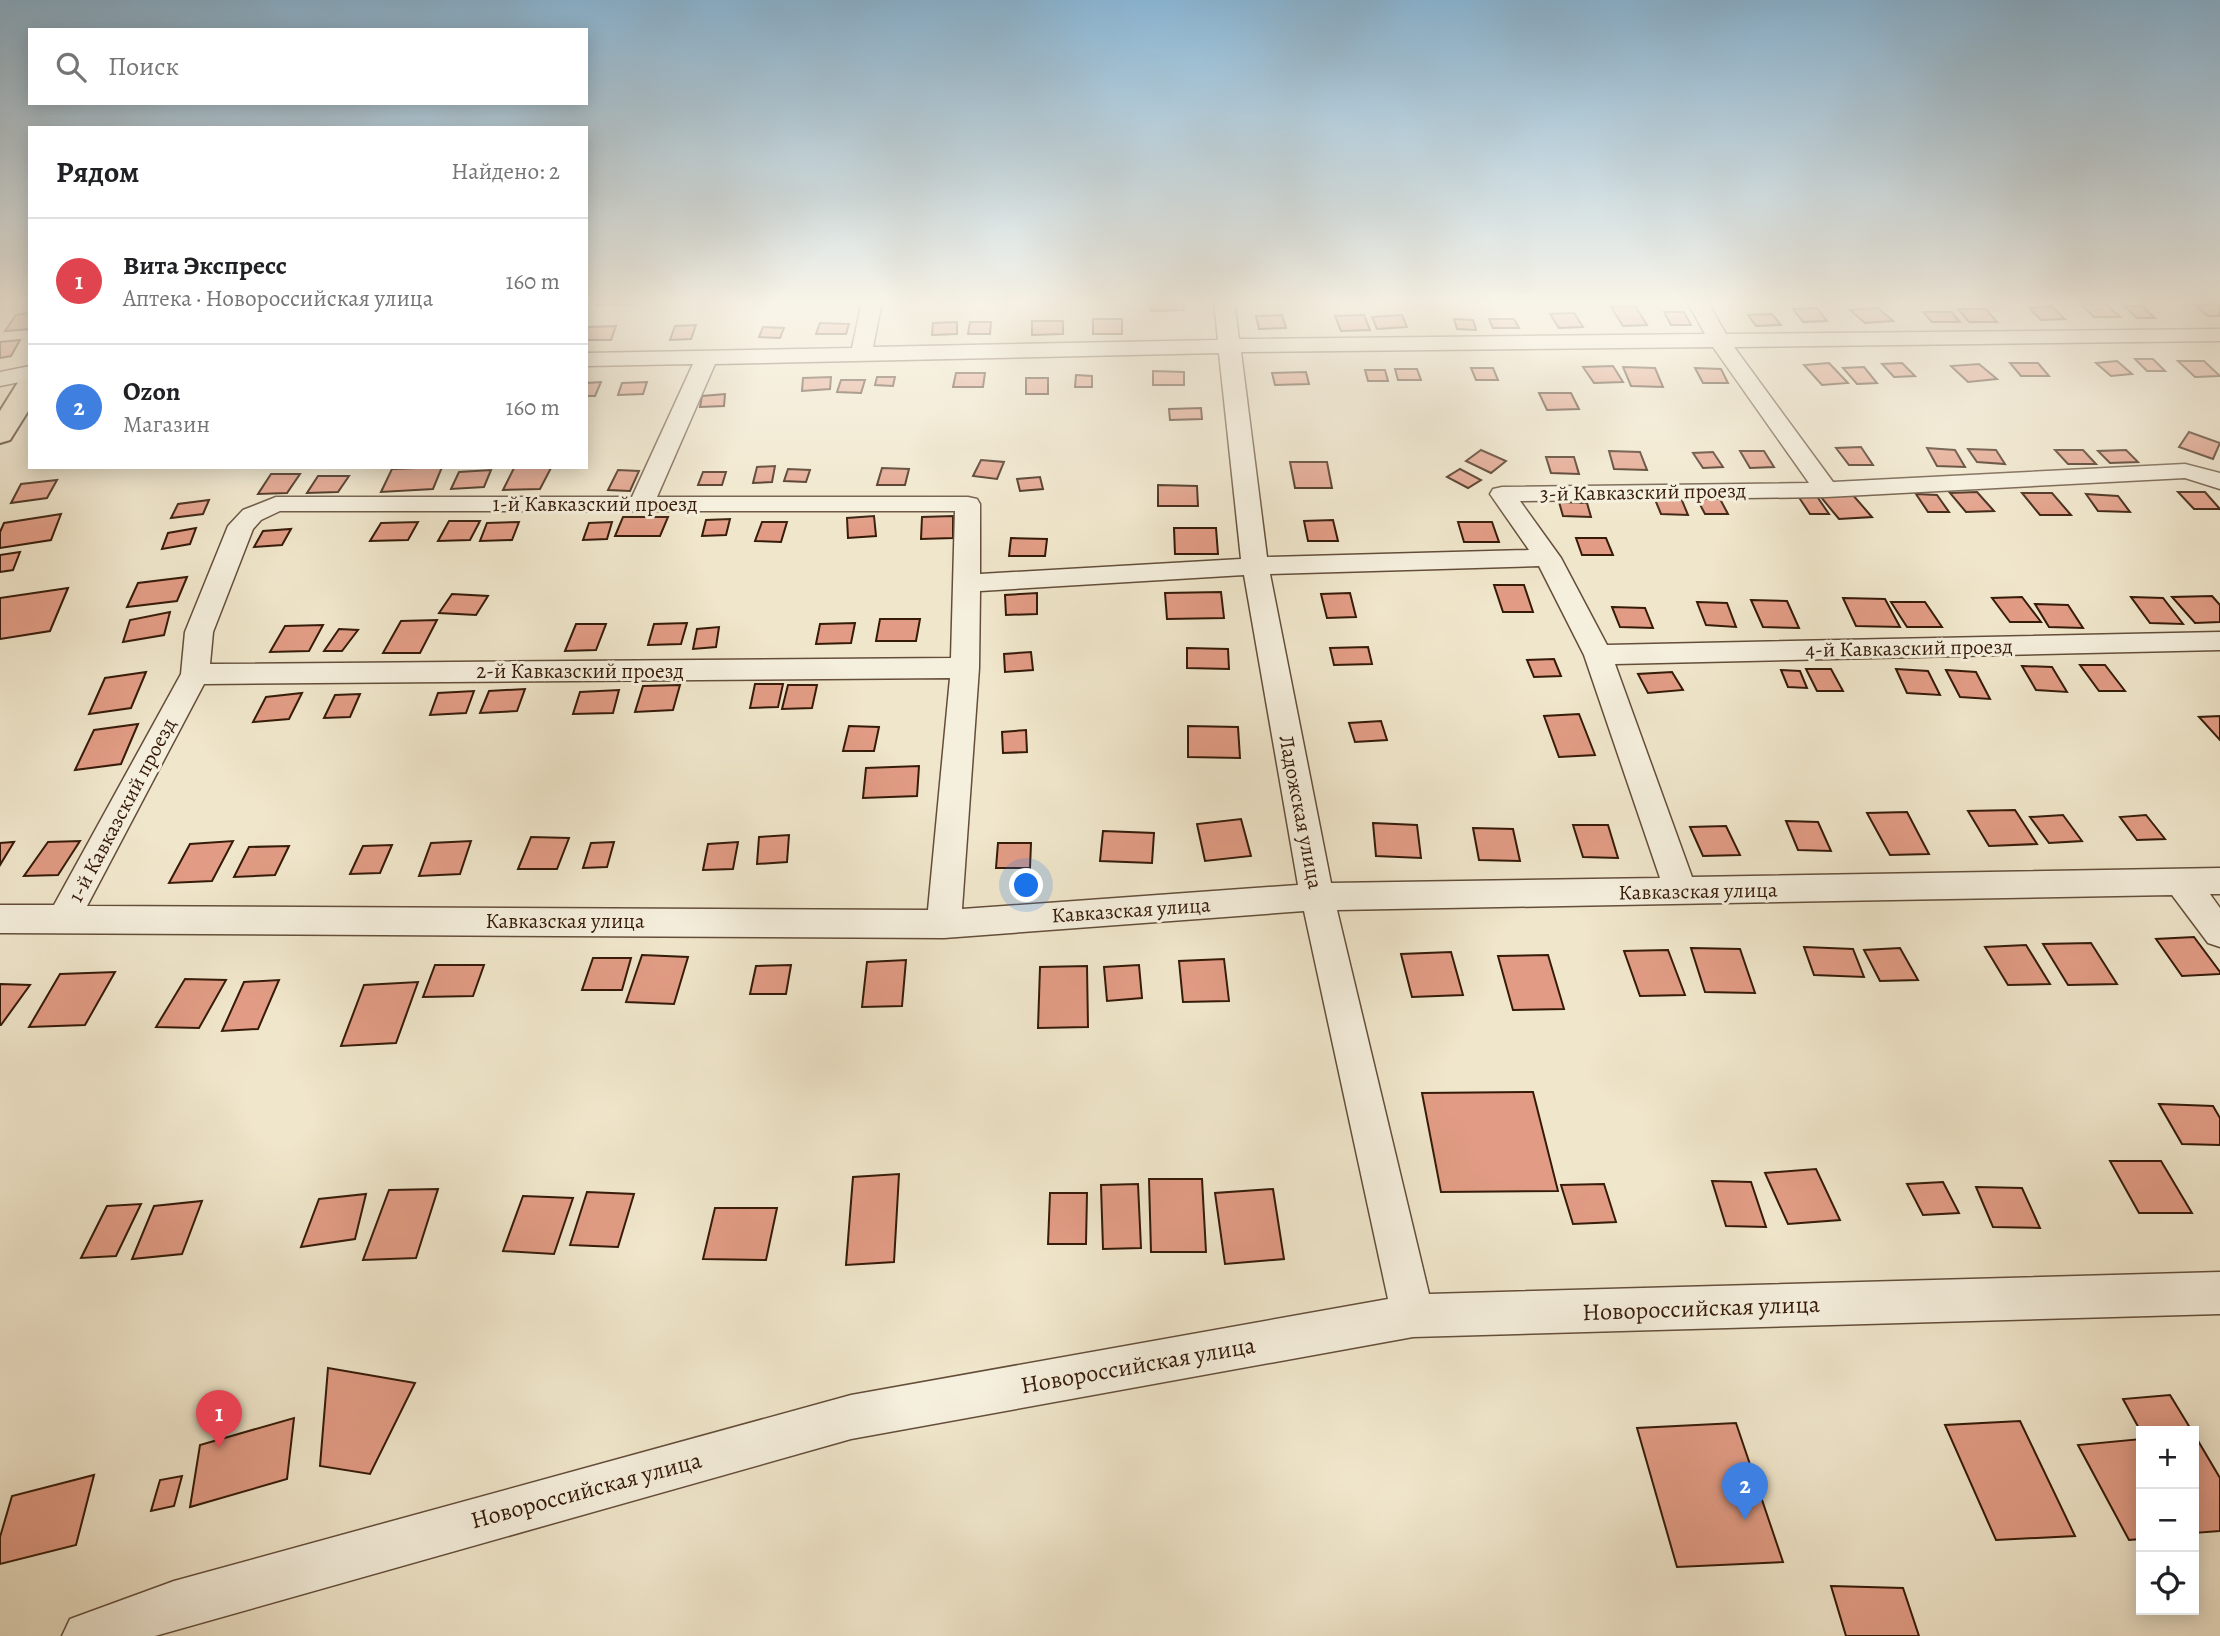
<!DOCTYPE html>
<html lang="ru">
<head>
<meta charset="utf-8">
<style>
	:root { --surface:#fff; --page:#f6f6f6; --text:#202124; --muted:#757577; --line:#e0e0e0; --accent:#8f2418 }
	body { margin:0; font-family:Alegreya,serif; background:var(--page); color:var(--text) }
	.controls { position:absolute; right:21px; bottom:21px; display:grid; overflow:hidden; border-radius:0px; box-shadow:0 4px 18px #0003 }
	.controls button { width:63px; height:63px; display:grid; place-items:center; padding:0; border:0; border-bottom:2px solid var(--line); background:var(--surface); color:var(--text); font:35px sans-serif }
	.you { position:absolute; left:1027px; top:886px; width:24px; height:24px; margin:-18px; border:5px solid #fff; border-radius:50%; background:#1a73e8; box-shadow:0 0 0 10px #1a73e833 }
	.badge { display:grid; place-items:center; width:46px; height:46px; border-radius:50%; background:var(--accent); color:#fff; font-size:23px; font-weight:700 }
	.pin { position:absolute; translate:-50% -58px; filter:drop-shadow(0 2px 4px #0008) }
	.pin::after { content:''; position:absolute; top:37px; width:24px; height:21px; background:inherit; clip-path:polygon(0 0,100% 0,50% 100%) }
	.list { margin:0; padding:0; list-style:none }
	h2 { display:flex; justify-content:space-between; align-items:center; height:91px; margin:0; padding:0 28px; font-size:30px }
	h2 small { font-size:23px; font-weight:400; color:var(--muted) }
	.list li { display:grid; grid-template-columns:46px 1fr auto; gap:21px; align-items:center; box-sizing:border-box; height:126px; padding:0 28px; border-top:2px solid var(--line) }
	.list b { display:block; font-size:26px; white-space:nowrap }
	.list p { margin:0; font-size:23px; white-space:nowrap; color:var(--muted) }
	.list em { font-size:23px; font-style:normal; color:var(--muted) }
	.icon { flex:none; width:38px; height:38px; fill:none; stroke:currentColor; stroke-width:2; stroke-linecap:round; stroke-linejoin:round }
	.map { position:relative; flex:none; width:2220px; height:1636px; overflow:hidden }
	.search { position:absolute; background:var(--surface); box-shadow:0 4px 18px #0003; left:28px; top:28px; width:560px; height:77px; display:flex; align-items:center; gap:18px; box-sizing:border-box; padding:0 24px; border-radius:0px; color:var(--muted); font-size:26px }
	.panel { position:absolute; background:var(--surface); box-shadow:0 4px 18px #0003; left:28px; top:126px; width:560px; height:343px; border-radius:0px }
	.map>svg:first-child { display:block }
	.building { fill:#e29c85; stroke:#361b09; stroke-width:2 }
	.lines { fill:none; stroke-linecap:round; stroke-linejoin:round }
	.minor-casing { stroke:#644e3a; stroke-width:3 }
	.major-casing { stroke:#361b09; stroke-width:4 }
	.minor { fill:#f5efdd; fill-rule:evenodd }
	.major { fill:#f0e6cb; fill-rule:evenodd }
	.labels { text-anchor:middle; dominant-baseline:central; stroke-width:6; stroke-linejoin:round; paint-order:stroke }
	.street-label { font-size:21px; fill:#361b09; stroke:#f5efdd }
	.near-street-label { font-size:24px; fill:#361b09; stroke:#f5efdd }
</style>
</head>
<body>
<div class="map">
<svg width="2220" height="1636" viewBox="0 0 2220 1636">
	<rect width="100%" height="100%" fill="#f0e6cb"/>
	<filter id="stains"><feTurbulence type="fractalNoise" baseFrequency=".00286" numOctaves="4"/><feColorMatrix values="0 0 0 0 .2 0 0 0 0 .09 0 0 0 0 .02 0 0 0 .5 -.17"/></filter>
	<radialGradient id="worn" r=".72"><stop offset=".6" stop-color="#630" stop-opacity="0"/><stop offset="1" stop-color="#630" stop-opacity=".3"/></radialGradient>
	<g class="building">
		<path d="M598,301H638L636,304L596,305Z"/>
		<path d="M1149,301H1182L1184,310L1151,311Z"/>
		<path d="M2081,304H2106L2120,317H2094Z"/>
		<path d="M2220,304V316H2208L2194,305Z"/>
		<path d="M1635,306L1647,325L1623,326L1611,307Z"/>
		<path d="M2124,306H2142L2155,318H2137Z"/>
		<path d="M2052,307L2065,319L2041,320L2029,308Z"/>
		<path d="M1817,308L1827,321L1803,322L1793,309Z"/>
		<path d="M1878,308L1893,321L1865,323L1850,310Z"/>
		<path d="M1958,309H1986L1997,322H1969Z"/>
		<path d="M1664,312H1684L1691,325H1671Z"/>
		<path d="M1923,312H1951L1960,322H1932Z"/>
		<path d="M30,313V329L5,331L16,315Z"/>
		<path d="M1574,313L1583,327L1559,328L1550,314Z"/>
		<path d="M1772,314L1781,325L1756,326L1748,315Z"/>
		<path d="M1282,315L1286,328L1259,329L1256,316Z"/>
		<path d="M1364,315L1370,330L1341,331L1335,316Z"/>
		<path d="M1402,315L1407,327L1377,329L1372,317Z"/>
		<rect x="1093" y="319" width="29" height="15"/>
		<path d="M1454,319L1473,320L1476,330L1457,329Z"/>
		<path d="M1489,319H1514L1519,328H1493Z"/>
		<path d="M1032,321H1063V334L1032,335Z"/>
		<path d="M957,322V334L932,335L933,323Z"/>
		<path d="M970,322H991L990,334H968Z"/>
		<path d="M820,323L849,324L846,334H816Z"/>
		<path d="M696,325L691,339L670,340L675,326Z"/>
		<path d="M616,326L611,340H586L588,327Z"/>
		<path d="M763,327L784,328L780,338L759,337Z"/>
		<path d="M20,340L11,356L0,358V342Z"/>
		<path d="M2135,359H2153L2165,371H2147Z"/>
		<path d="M2117,361L2132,374L2111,376L2096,363Z"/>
		<path d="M2178,361H2204L2220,376L2195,377Z"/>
		<path d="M1829,363L1848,383L1822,385L1804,365Z"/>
		<path d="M1902,363L1915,376L1894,377L1882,364Z"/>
		<path d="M2010,363H2038L2049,376H2021Z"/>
		<path d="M1979,364L1997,379L1968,382L1951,366Z"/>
		<path d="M1613,366L1623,382L1594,383L1583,367Z"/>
		<path d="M1623,367L1655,368L1663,387L1631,386Z"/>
		<path d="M1864,367L1877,383L1857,384L1843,368Z"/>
		<path d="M1471,368H1493L1498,380H1476Z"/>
		<path d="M1695,368L1721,369L1728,383H1703Z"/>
		<path d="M1395,369H1417L1421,380H1398Z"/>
		<path d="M1365,370H1385L1388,381H1368Z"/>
		<path d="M1153,371L1184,372V385H1153Z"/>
		<path d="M1306,372L1309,384L1275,385L1272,373Z"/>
		<path d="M956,373H985L983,387H953Z"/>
		<path d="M1076,375L1092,376V387H1075Z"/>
		<path d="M831,377L830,389L802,391L803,378Z"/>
		<path d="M877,377H895L893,386L875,385Z"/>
		<rect x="1026" y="378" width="22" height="16"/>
		<path d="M841,380H865L861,393L837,392Z"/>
		<path d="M601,382L595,396H586V383Z"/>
		<path d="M647,382L643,394L618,395L622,383Z"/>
		<path d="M1539,393H1571L1579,409L1547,410Z"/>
		<path d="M725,394L724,406L700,407L702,396Z"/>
		<path d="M1201,408L1202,419L1170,420L1169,409Z"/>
		<path d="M2189,432L2220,443L2213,459L2179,447Z"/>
		<path d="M1861,447L1873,465H1849L1836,448Z"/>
		<path d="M1927,448L1955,450L1965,467L1937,466Z"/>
		<path d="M1968,449L1996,450L2005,464L1977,462Z"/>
		<path d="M1481,450L1506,461L1491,473L1466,461Z"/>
		<path d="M2055,450H2083L2096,464H2068Z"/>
		<path d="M2126,450L2138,462L2110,463L2098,451Z"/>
		<path d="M1609,451L1640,452L1647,470L1614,469Z"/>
		<path d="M1740,451H1764L1774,467L1750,468Z"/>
		<path d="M1713,452L1723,467L1703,468L1693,453Z"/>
		<path d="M1546,457H1574L1579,474L1551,473Z"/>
		<path d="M981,460L1004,462L997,479L973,476Z"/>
		<path d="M1290,462H1327L1332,488H1295Z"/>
		<path d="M775,466L772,482L753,483L757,467Z"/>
		<path d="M442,467L433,489L381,492L392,469Z"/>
		<path d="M514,468H551L540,489L503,490Z"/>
		<path d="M882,468L909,469L905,485H877Z"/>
		<path d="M788,469L810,470L806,482L784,481Z"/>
		<path d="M1460,469L1481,480L1468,488L1447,477Z"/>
		<path d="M491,470L484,487L451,489L459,472Z"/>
		<path d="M618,470L639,471L630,491L608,490Z"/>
		<path d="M703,472H726L722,485H698Z"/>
		<path d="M271,474H300L287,493L258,494Z"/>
		<path d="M318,476H349L338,492L307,493Z"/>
		<path d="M1040,477L1043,489L1020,491L1017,479Z"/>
		<path d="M57,480L47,498L11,503L21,484Z"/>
		<path d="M1158,485L1197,486L1198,506H1158Z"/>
		<path d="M1977,492L1994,511L1966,512L1950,493Z"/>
		<path d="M2178,492H2205L2220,509H2194Z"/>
		<path d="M2022,493H2052L2071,515H2040Z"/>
		<path d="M1852,494L1872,517L1839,519L1820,496Z"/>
		<path d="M1916,494L1937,495L1949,512H1928Z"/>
		<path d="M2086,494L2118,496L2130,512L2098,511Z"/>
		<path d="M1816,495L1829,514H1810L1798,496Z"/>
		<path d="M1654,497L1681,498L1688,515L1661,514Z"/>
		<path d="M1696,497H1719L1728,514H1705Z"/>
		<path d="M209,500L203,514L171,518L178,504Z"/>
		<path d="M1559,502L1587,503L1591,517L1563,516Z"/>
		<path d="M61,514L51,540L0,548V532L4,523Z"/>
		<path d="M874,516L876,536L848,538L847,518Z"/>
		<path d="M953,516V538L921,539L922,517Z"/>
		<path d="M623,517H668L660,536H615Z"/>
		<path d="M730,519L726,535L702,536L706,520Z"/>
		<path d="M1333,520L1338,541H1308L1304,521Z"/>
		<path d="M449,521H480L470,540L438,541Z"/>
		<path d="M418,522L408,540L370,541L381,523Z"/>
		<path d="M519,522L512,540L480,541L487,523Z"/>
		<path d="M612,522L607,539L583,540L589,523Z"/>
		<path d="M762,522H787L781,542L755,541Z"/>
		<path d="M1458,522H1492L1499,542H1464Z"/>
		<path d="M196,528L190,544L162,549L168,533Z"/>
		<path d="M1174,528H1216L1218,554H1175Z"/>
		<path d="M291,529L282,545L254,547L263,531Z"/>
		<path d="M1011,538L1047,539L1045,556H1009Z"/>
		<path d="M1576,538H1606L1613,555H1582Z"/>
		<path d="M20,552L13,570L0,572V555Z"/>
		<path d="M187,577L177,601L127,607L138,583Z"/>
		<path d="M1494,585H1524L1533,612H1503Z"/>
		<path d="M68,588L50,631L0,639V598Z"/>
		<path d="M1221,592L1224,618L1167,619L1165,593Z"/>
		<path d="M1037,593V614L1006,615L1005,595Z"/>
		<path d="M1350,593L1356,617L1327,618L1321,594Z"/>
		<path d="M452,594L488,596L476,615L439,613Z"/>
		<path d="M2212,596L2220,605V622L2195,623L2172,597Z"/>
		<path d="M2022,597L2041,622H2010L1992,598Z"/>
		<path d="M2131,597L2163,598L2183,624L2150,623Z"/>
		<path d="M1843,598L1885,599L1900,627L1856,626Z"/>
		<path d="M1751,600L1787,601L1799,628L1763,627Z"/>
		<path d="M1697,602L1727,603L1736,627L1706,625Z"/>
		<path d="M1891,602H1925L1942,627H1907Z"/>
		<path d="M2035,604L2068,605L2083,628L2049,627Z"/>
		<path d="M1612,607L1645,608L1653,628L1620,627Z"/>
		<path d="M170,612L164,635L123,642L130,620Z"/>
		<path d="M880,619H920L916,641H876Z"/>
		<path d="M437,620L420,653H383L401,621Z"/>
		<path d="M687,623L681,644L648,645L654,624Z"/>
		<path d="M855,623L851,643L816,644L820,624Z"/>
		<path d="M576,624H606L596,650L565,651Z"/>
		<path d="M323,625L309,651L270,652L285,626Z"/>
		<path d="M719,627L716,647L693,649L697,629Z"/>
		<path d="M339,629L358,630L342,651H324Z"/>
		<path d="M1368,647L1372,664L1334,665L1330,648Z"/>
		<path d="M1187,648L1228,649L1229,669L1187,668Z"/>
		<path d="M1031,652L1033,670L1005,672L1004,654Z"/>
		<path d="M1554,659L1561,676L1534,677L1527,660Z"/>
		<path d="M2080,665H2105L2125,691H2099Z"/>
		<path d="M2022,666L2052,667L2067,692L2036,690Z"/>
		<path d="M1806,669H1831L1843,691H1817Z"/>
		<path d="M1896,669L1928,671L1940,695L1907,693Z"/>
		<path d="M1781,670L1800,671L1807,688L1788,687Z"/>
		<path d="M1946,670L1976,672L1990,699L1960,697Z"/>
		<path d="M146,672L131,708L89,714L105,678Z"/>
		<path d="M1672,672L1683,690L1648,693L1638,674Z"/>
		<path d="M755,684H783L778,707L750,708Z"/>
		<path d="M680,685L673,710L635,712L643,686Z"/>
		<path d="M788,685H817L812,708L782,709Z"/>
		<path d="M525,689L517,711L480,713L489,691Z"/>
		<path d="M619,690L613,713L573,714L580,692Z"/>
		<path d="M474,691L466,713L430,715L438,693Z"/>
		<path d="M302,693L289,719L253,722L266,697Z"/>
		<path d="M360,694L350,717L324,718L335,695Z"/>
		<path d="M1579,714L1595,755L1559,757L1544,716Z"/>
		<path d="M2220,716V740L2199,717Z"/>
		<path d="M1381,721L1387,740L1355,742L1349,723Z"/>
		<path d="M138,724L121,764L75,770L94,730Z"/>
		<path d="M849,726L879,727L874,751H843Z"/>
		<path d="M1188,726L1238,727L1240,758L1188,757Z"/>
		<path d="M1026,730L1027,752L1003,753L1002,732Z"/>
		<path d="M919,766L917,796L863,798L866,768Z"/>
		<path d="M2015,810L2037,844L1989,846L1968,811Z"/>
		<path d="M1907,812L1929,854L1890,855L1867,813Z"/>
		<path d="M2063,815L2082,841L2049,843L2030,817Z"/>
		<path d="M2146,815L2165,839L2137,840L2120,817Z"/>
		<path d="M1241,819L1251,856L1205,861L1197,824Z"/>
		<path d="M1786,821L1818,822L1831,851L1798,850Z"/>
		<path d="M1373,823L1417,825L1421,858L1376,856Z"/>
		<path d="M1573,825H1608L1618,858L1583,857Z"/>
		<path d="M1726,826L1740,855L1703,856L1690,827Z"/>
		<path d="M1473,828L1513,829L1520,861L1479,860Z"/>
		<path d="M1103,831L1154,833L1152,863L1100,861Z"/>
		<path d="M789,835L787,862L757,864L759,837Z"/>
		<path d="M531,837L569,838L557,869H518Z"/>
		<path d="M80,841L58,875L24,876L48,842Z"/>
		<path d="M233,841L212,881L169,883L190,844Z"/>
		<path d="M471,841L460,874L419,876L431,843Z"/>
		<path d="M14,842L0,865V843Z"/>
		<path d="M614,842L607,867L583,868L591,843Z"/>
		<path d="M738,842L733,869L703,870L708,844Z"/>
		<path d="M998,843H1031L1030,868H996Z"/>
		<path d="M392,845L380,873L350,874L363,846Z"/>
		<path d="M289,846L275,875L234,877L249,847Z"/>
		<path d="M2194,937L2220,972V974L2182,976L2156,939Z"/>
		<path d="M2091,943L2117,984L2068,985L2043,944Z"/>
		<path d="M2026,945L2050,984L2008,985L1985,947Z"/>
		<path d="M1804,947L1853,949L1864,977L1814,975Z"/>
		<path d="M1691,948L1740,949L1755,993L1705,992Z"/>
		<path d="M1900,948L1918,980L1880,981L1864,950Z"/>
		<path d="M1668,950L1685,995L1640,996L1624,951Z"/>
		<path d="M1451,952L1463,995L1412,997L1401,954Z"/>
		<path d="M642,955L688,957L674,1004L626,1002Z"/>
		<path d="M1548,955L1564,1009L1513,1010L1498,956Z"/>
		<path d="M593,958H631L622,990H582Z"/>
		<path d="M1224,959L1229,1001L1183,1002L1179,961Z"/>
		<path d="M906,960L902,1006L862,1007L867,962Z"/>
		<path d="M435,965H484L473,996L423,997Z"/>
		<path d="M791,965L786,994H750L756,966Z"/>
		<path d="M1139,965L1142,998L1107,1001L1104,967Z"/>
		<path d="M1087,966L1088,1027L1038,1028L1040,967Z"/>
		<path d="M115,972L85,1025L29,1027L60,974Z"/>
		<path d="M185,979L226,980L199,1028L156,1027Z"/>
		<path d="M279,980L258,1029L222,1031L244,982Z"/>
		<path d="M418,982L396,1043L341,1046L364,985Z"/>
		<path d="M0,984L30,985L1,1025H0Z"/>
		<path d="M1533,1092L1558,1191L1441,1192L1422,1093Z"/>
		<path d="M2159,1104L2213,1106L2220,1118V1145L2182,1144Z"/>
		<path d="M2110,1161H2161L2192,1213H2139Z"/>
		<path d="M1816,1169L1840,1220L1788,1224L1765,1173Z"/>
		<path d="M899,1174L894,1262L846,1265L853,1177Z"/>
		<path d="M1149,1179H1202L1206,1252H1151Z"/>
		<path d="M1712,1181L1751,1182L1766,1227L1726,1226Z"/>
		<path d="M1943,1182L1959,1213L1923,1215L1907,1184Z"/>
		<path d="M1138,1184L1141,1248L1103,1249L1101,1185Z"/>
		<path d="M1604,1184L1616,1222L1573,1224L1561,1185Z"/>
		<path d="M1976,1187L2022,1188L2040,1228L1993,1227Z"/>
		<path d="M438,1189L416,1258L363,1260L389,1190Z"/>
		<path d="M1273,1189L1284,1259L1225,1264L1215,1193Z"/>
		<path d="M587,1192L634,1194L618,1247L570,1245Z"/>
		<path d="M1050,1193H1087L1086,1244H1048Z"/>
		<path d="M366,1194L355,1239L301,1247L319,1199Z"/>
		<path d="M523,1196L573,1198L554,1254L503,1251Z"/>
		<path d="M202,1201L182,1254L132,1259L154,1206Z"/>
		<path d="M141,1204L116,1256L81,1258L107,1206Z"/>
		<path d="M715,1208H777L766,1260L703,1259Z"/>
		<path d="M328,1368L415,1383L370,1474L320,1466Z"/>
		<path d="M2170,1395L2192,1431L2141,1432L2123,1399Z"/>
		<path d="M294,1418L287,1479L190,1507L200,1445Z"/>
		<path d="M2020,1421L2075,1536L1996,1540L1945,1425Z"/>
		<path d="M1736,1423L1783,1562L1677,1567L1637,1428Z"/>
		<path d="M2194,1434L2220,1478V1531L2194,1533Z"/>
		<path d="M2141,1439V1539L2129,1540L2078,1445Z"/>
		<path d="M94,1475L76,1545L0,1564V1537L12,1496Z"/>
		<path d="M182,1476L174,1506L151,1511L160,1480Z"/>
		<path d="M1831,1586L1903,1588L1919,1636H1846Z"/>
	</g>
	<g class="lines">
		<g class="minor-casing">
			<g id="minor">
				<path d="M862,301H882L873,347L1218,340L1214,301H1234L1239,339L1705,334L1687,301H1707L1726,334L2220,329V341L1734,347L1833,482L2185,464L2220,473V489L2185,478L1826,497L1520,501L1561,558L1607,645L2220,632V650L1615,664L1692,877L2220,868V894H2210L2220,908V947L2208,943L2172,895L1337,910L1429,1294L2220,1272V1314L1413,1337L851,1439L155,1636H62L70,1619L174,1581L851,1395L1388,1299L1304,911L944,938L0,933V905H54L181,674L185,632L228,526L243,510L276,497H632L693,364L586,366V353L852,348ZM1713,347L1809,483L1502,487L1493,489L1490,494L1529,550L1267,557L1241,352ZM1219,353L1241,559L980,574V504L977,499L968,497H657L715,364ZM280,511H955L951,658L210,664L213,632L253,529L261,520ZM1539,566L1584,655L1660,878L1331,883L1270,574ZM1244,575L1298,885L962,909L979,668L980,591ZM950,678L928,910L87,906L204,684Z"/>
				<path d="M30,366V380L0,386V372Z"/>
			</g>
		</g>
		<g class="major-casing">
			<path id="major" d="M30,377V408L10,440L0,443V411L20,379Z"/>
		</g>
		<use href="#minor" class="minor"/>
		<use href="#major" class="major"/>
	</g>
	<linearGradient id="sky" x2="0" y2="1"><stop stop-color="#8ab8d8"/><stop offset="0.57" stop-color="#f8f4e8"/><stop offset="1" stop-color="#f8f4e8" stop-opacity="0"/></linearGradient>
	<rect width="2220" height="530" fill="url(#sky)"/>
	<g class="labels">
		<g class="street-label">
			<text transform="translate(1643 492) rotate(-1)">3-й Кавказский проезд</text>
			<text x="595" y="504">1-й Кавказский проезд</text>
			<text transform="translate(1909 648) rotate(-1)">4-й Кавказский проезд</text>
			<text x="580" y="671">2-й Кавказский проезд</text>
			<text transform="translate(122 810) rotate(-62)">1-й Кавказский проезд</text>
			<text transform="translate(1301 812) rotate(79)">Ладожская улица</text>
			<text transform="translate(1698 891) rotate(-1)">Кавказская улица</text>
			<text transform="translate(1131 910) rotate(-4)">Кавказская улица</text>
			<text x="565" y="921">Кавказская улица</text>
		</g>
		<g class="near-street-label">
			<text transform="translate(1701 1308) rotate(-2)">Новороссийская улица</text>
			<text transform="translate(1138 1365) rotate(-10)">Новороссийская улица</text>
			<text transform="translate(586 1490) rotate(-15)">Новороссийская улица</text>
		</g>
	</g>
	<rect width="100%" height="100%" filter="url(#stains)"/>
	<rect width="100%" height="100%" fill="url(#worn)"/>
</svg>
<div class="controls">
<button>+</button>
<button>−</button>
<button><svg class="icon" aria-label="locate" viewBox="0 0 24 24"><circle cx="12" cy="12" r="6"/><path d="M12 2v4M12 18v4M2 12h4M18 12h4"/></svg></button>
</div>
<div class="you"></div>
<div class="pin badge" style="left:219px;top:1448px;background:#e0444e">1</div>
<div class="pin badge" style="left:1745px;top:1520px;background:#3f7fe0">2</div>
<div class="search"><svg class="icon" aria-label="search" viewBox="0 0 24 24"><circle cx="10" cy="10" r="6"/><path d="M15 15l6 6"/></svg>Поиск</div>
<section class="panel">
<h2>Рядом<small>Найдено: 2</small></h2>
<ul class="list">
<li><span class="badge" style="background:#e0444e">1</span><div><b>Вита Экспресс</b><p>Аптека · Новороссийская улица</p></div><em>160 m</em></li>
<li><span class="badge" style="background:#3f7fe0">2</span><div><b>Ozon</b><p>Магазин</p></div><em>160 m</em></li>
</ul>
</section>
</div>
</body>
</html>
